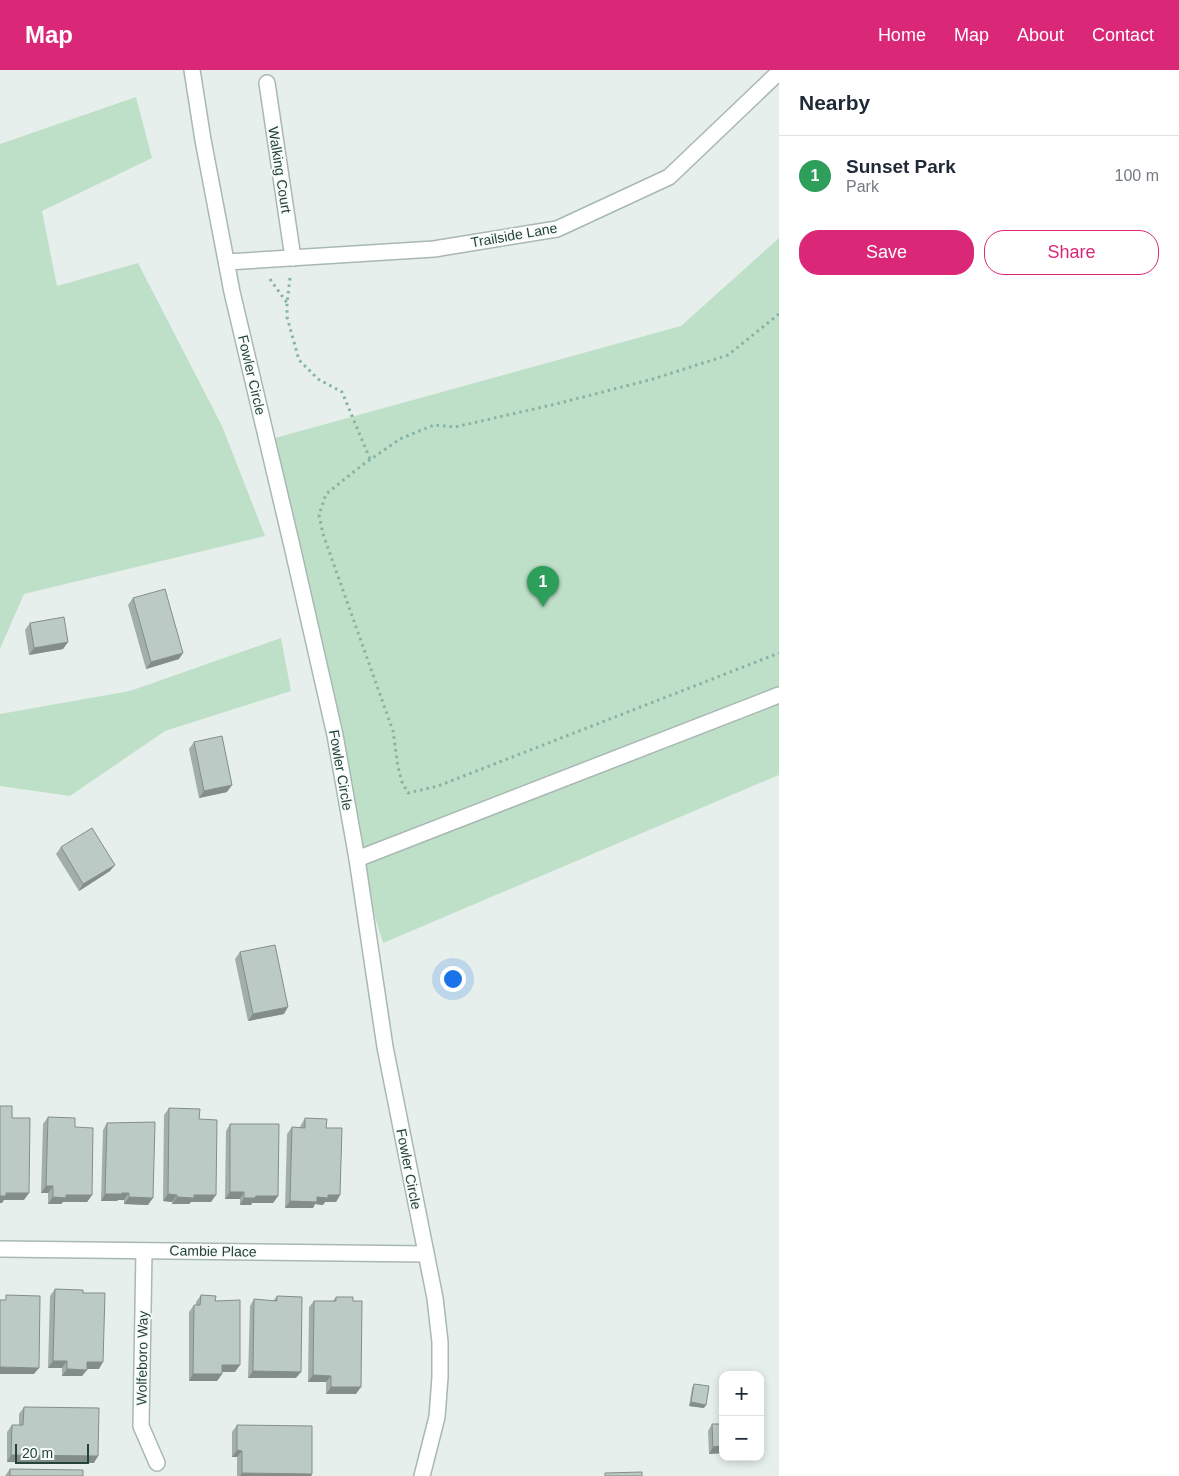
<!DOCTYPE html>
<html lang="en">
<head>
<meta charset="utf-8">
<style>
	:root { --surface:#fff; --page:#f6f6f7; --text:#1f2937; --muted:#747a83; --line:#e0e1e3; --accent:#db2777 }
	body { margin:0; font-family:Helvetica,sans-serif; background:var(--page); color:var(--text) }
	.controls { position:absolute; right:15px; bottom:15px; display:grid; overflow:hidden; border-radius:10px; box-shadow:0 2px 8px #0003 }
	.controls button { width:45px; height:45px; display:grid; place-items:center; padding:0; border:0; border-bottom:1px solid var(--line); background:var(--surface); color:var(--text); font:25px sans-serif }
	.scale { position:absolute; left:15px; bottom:12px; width:74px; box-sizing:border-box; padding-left:5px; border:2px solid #24423a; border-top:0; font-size:14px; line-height:18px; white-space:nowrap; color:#24423a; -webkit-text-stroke:4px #f7fbf9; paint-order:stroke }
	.you { position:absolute; left:452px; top:908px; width:18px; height:18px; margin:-12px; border:4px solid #fff; border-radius:50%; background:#1a73e8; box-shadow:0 0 0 8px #1a73e833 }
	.badge { display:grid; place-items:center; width:32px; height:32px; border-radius:50%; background:var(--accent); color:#fff; font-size:16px; font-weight:700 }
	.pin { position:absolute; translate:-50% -41px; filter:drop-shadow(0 1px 2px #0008) }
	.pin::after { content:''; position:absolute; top:26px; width:18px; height:15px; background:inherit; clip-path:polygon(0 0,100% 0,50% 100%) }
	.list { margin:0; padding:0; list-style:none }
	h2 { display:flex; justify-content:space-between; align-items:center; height:65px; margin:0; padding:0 20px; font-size:21px }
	h2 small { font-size:16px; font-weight:400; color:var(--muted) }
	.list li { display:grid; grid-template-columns:32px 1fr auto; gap:15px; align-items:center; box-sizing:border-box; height:80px; padding:0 20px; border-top:1px solid var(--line) }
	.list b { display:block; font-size:19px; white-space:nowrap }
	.list p { margin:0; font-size:16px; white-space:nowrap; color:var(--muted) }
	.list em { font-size:16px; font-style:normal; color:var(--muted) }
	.actions { display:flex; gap:10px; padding:15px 20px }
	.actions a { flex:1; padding:11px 0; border:1px solid var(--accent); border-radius:20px; text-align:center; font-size:18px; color:var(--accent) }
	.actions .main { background:var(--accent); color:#fff }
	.map { position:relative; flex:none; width:779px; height:1406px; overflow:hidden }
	header { display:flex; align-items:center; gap:30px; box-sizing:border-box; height:70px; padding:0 25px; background:var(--accent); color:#fff }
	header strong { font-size:24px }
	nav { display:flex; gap:28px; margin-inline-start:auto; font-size:18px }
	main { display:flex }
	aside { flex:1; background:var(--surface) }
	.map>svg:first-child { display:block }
	.green { fill:#bfe0c8 }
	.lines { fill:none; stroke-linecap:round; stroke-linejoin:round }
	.service-casing { stroke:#a8b8b2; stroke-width:18 }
	.minor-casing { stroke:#a8b8b2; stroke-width:18 }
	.path { stroke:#86b3a5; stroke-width:3; stroke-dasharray:2.5 4; stroke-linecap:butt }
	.service { stroke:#fff; stroke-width:15 }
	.minor { stroke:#fff; stroke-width:15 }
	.wall { fill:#a1aea9 }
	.shaded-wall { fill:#838d89 }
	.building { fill:#bbcac4; stroke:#838d89 }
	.labels { text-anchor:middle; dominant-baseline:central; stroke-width:4; stroke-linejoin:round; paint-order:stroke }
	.street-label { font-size:14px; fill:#24423a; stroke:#f7fbf9 }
</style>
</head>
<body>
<header>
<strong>Map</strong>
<nav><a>Home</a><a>Map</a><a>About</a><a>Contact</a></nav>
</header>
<main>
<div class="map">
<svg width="779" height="1406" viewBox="0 0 779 1406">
	<rect width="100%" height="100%" fill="#e6efeb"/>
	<g class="green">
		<path d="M136,27L152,88L42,141L57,216L138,193L222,356L265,466L24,524L0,579V74Z"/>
		<path d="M779,168V705L383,873L357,789L275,368L681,256Z"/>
		<path d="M281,568L291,621L165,661L70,726L0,716V644L130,621Z"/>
	</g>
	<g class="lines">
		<g class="service-casing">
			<path id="service" d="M357,789L779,625"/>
		</g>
		<g class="minor-casing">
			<g id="minor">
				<path d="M192,0L203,70L232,222L292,476L335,665L357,789L385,977L435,1228L440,1272V1307L437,1347L422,1406"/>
				<path d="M267,13L293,188"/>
				<path d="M227,192L434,179L557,159L669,107L779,2"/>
				<path d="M0,1179L426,1184"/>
				<path d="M144,1181L141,1356L157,1393"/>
			</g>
		</g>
		<g class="path">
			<path d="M290,208L287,233V247L299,290L318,309L342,322L370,389"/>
			<path d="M270,209L287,233"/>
			<path d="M779,244L728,285L653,309L556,334L455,357L434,355L400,369L361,396L326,424L319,445L323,464L393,661L398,697L402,712L408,723L438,716L779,583"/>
		</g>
		<use href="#service" class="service"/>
		<use href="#minor" class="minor"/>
	</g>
	<g class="wall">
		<path d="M133,528L179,589L146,599L128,535Z"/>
		<path d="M30,553L68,572L63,579L29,585L25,560Z"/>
		<path d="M194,672L227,722L199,728L189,679Z"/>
		<path d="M61,777L110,801L79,821L56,784Z"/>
		<path d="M240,882L284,944L248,951L235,889Z"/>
		<path d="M169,1038L199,1049L211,1132H191L189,1134H172V1132L163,1131L164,1045Z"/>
		<path d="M48,1047L75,1057L92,1125L87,1132H63L61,1134H48V1123H41L43,1054Z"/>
		<path d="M305,1048L326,1058L340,1125L336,1132H325L323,1135L315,1134L313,1138H285L287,1064L292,1057H300L301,1055Z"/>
		<path d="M107,1053L148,1135L124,1134V1130H118L117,1131H101L103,1060Z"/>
		<path d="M230,1054L278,1126L273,1133H252L251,1135H240V1129H225L226,1061Z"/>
		<path d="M55,1219L83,1223L99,1299H87L82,1306H62V1298H48L50,1226Z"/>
		<path d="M201,1225L215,1231L235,1302H222V1304L217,1311H189V1242L194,1235H196V1232Z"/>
		<path d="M277,1226L296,1308H248L250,1236L254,1229L273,1231Z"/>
		<path d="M336,1227L356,1324H326V1312H308L309,1237L314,1231H333Z"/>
		<path d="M694,1314L704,1338L689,1336L692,1318Z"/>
		<path d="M24,1337L94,1393L7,1392V1362L12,1355H19V1344Z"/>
		<path d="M712,1354L723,1383L709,1384L708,1361Z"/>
		<path d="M237,1355L312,1404L311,1406H237V1387H232V1362Z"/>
		<path d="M10,1399L83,1406H5Z"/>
	</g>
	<g class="shaded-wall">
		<path d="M68,572L63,579L29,585L34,578Z"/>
		<path d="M183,583L179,589L146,599L151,592Z"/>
		<path d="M232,715L227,722L199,728L204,721Z"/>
		<path d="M115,795L110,801L79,821L83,814Z"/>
		<path d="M288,937L284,944L248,951L253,944Z"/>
		<path d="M46,1116H53L48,1123H41Z"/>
		<path d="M230,1122H244L240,1129H225Z"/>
		<path d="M6,1123H29L24,1130H4L2,1133H0V1126Z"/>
		<path d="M122,1123H129L124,1130H118L117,1131H101L105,1124Z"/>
		<path d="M168,1124L177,1125L172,1132L163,1131Z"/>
		<path d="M66,1125H92L87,1132H63L61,1134H48L53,1127Z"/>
		<path d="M194,1125H216L211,1132H191L189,1134H172L177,1127Z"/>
		<path d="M328,1125H340L336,1132H325L323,1135L315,1134L313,1138H285L290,1131L317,1127Z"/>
		<path d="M256,1126H278L273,1133H252L251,1135H240L244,1128Z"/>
		<path d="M129,1127L153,1128L148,1135L124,1134Z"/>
		<path d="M53,1291H67L62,1298H48Z"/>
		<path d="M87,1292H103L99,1299H82Z"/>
		<path d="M222,1295H240L235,1302H217Z"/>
		<path d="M0,1297L39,1298L34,1304H0Z"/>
		<path d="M67,1299L87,1300L82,1306H62Z"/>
		<path d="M253,1301L301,1302L296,1308H248Z"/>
		<path d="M193,1304H222L217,1311H189Z"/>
		<path d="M313,1305L331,1306L326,1312H308Z"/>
		<path d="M331,1317H361L356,1324H326Z"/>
		<path d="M691,1332L706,1335L704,1338L689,1336Z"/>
		<path d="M723,1376V1383L709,1384L713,1377Z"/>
		<path d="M237,1380L242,1381L237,1387H232Z"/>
		<path d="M11,1385L98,1386L94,1393L7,1392Z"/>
		<path d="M242,1403L312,1404L311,1406H240Z"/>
	</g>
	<g class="building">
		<path d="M165,519L183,583L151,592L133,528Z"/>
		<path d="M64,547L68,572L34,578L30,553Z"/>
		<path d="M222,666L232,715L204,721L194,672Z"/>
		<path d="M92,758L115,795L83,814L61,777Z"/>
		<path d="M275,875L288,937L253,944L240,882Z"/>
		<path d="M0,1036H12V1048H30L29,1123H6V1126H0Z"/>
		<path d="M169,1038L200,1039L199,1049L217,1050L216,1125H194V1128L177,1127V1125L168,1124Z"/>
		<path d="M48,1047L75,1048V1057L93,1058L92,1125H66V1128L53,1127V1116H46Z"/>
		<path d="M305,1048L327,1049L326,1058H342L340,1125H328V1128L317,1127V1132L290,1131L292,1057L305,1058Z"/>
		<path d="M155,1052L153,1128L129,1127V1123H122V1124H105L107,1053Z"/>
		<path d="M230,1054H279L278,1126H256L255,1128H244V1122H230Z"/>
		<path d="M55,1219L83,1220V1223H105L103,1292H87V1300L67,1299V1291H53Z"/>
		<path d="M6,1225L40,1226L39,1298L0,1297V1230H6Z"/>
		<path d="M201,1225L216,1226L215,1231L240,1230V1295H222V1304H193L194,1235H200Z"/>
		<path d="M277,1226L302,1227L301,1302L253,1301L254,1229L277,1231Z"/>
		<path d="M336,1227H353V1231H362L361,1317H331V1306L313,1305L314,1231H336Z"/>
		<path d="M694,1314L709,1316L706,1335L691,1332Z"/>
		<path d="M24,1337L99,1338L98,1386L11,1385L12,1355H23Z"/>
		<path d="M712,1354H723V1376L713,1377Z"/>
		<path d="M237,1355L312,1356V1404L242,1403V1381L237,1380Z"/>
		<path d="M10,1399L83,1400V1406H10Z"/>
		<path d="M642,1402V1406H605V1403Z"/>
	</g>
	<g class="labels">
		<g class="street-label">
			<text transform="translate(280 100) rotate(81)">Walking Court</text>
			<text transform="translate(514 165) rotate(-10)">Trailside Lane</text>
			<text transform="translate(252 305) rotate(77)">Fowler Circle</text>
			<text transform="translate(341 700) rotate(80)">Fowler Circle</text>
			<text transform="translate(409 1099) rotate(79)">Fowler Circle</text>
			<text transform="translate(213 1181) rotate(1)">Cambie Place</text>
			<text transform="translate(142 1288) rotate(-89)">Wolfeboro Way</text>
		</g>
	</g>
</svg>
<div class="controls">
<button>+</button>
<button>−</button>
</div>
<div class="scale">20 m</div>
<div class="you"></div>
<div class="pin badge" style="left:543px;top:537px;background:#2e9e5b">1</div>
</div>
<aside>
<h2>Nearby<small></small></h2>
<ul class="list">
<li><span class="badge" style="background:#2e9e5b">1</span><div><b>Sunset Park</b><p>Park</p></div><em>100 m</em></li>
</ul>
<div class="actions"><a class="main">Save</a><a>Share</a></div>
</aside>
</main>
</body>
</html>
